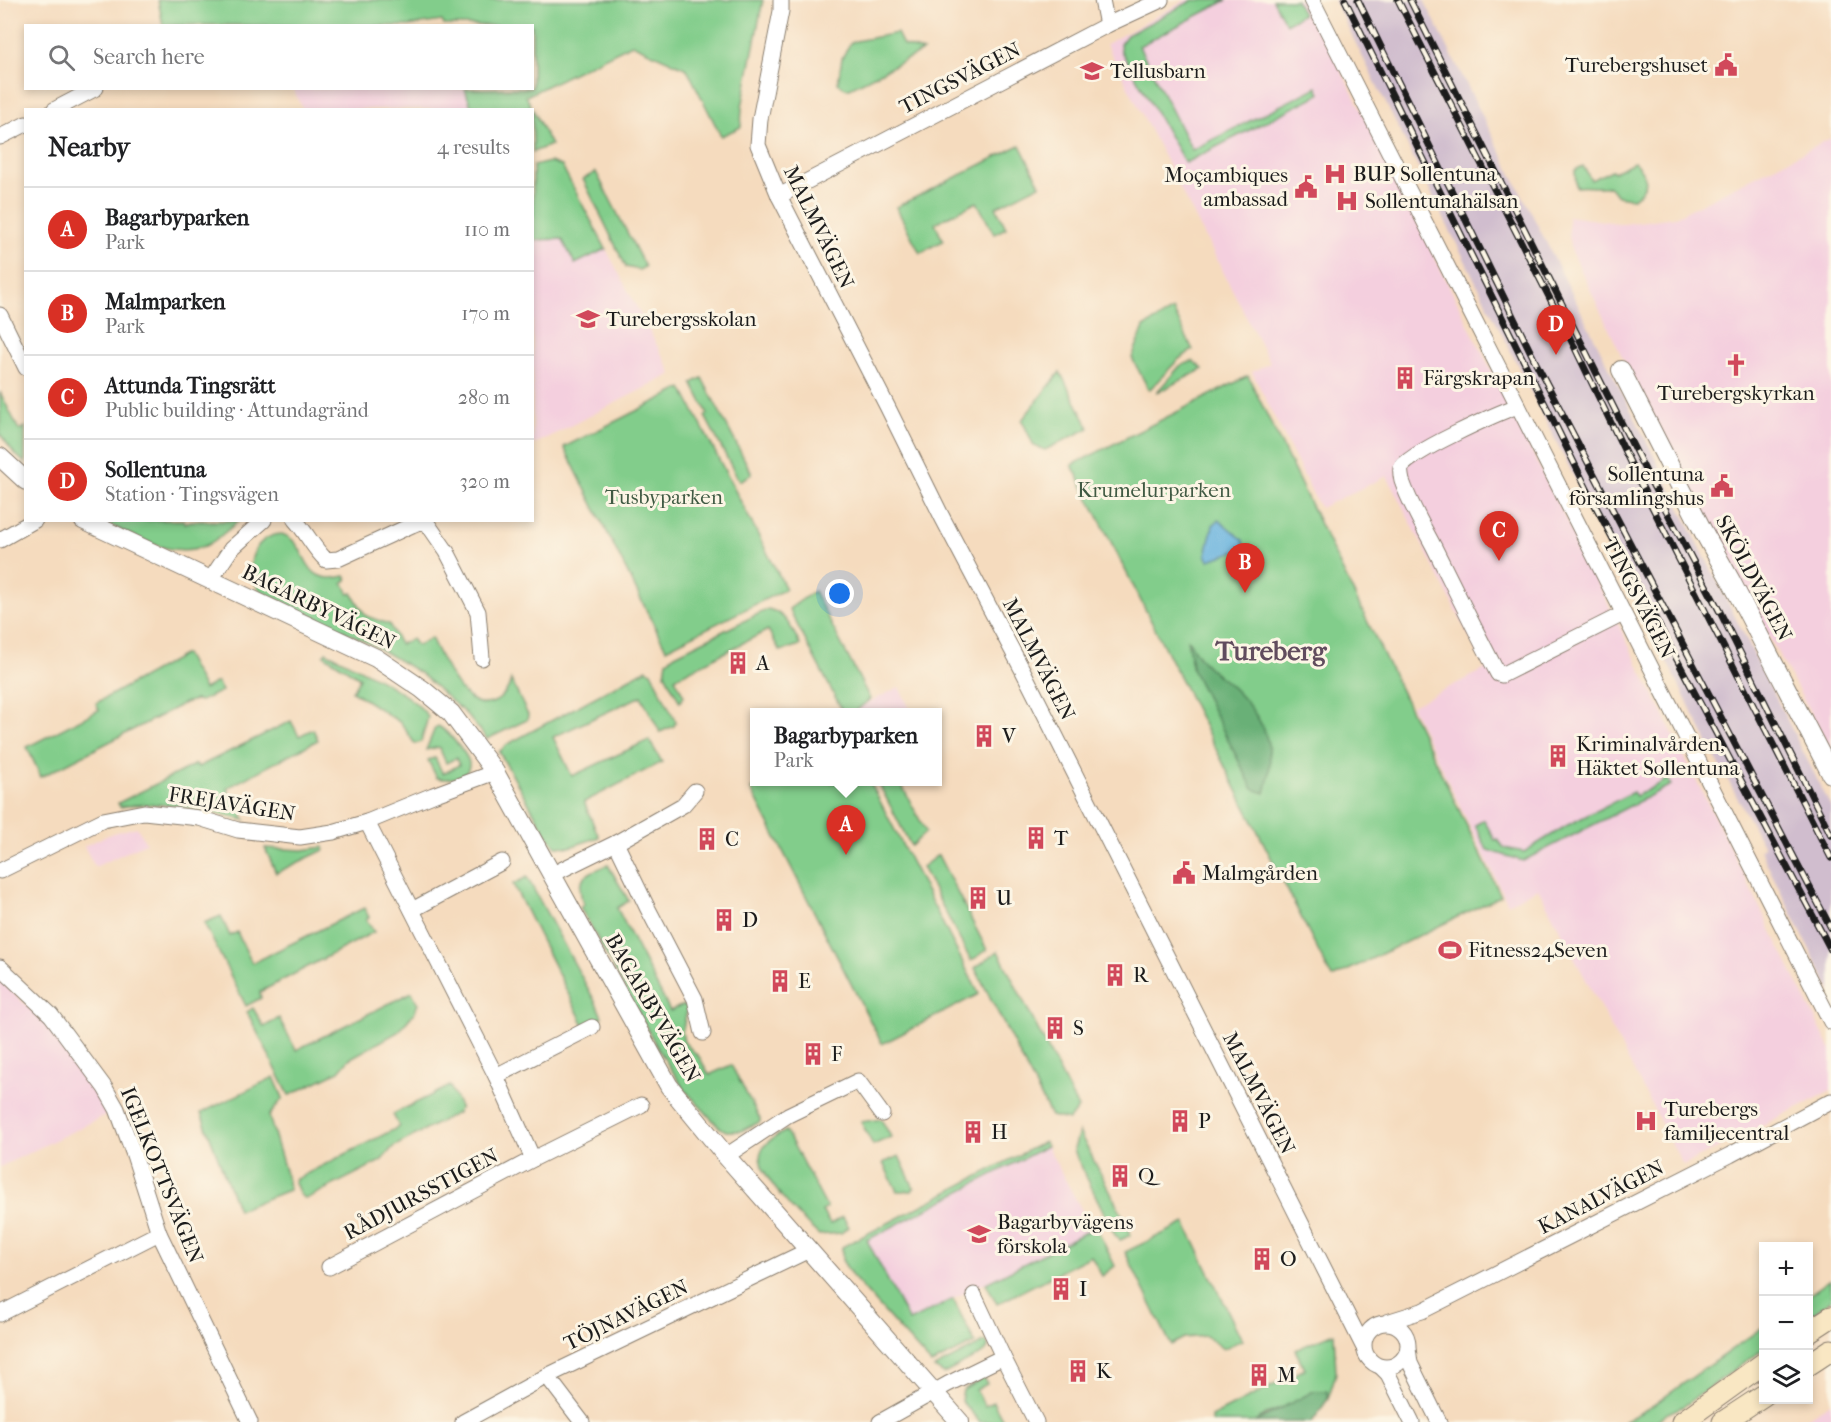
<!DOCTYPE html>
<html lang="en">
<head>
<meta charset="utf-8">
<style>
	:root { --surface:#fff; --page:#f6f6f6; --text:#202124; --muted:#757577; --line:#e0e0e0; --accent:#d93025 }
	body { margin:0; font-family:"IM FELL French Canon",serif; background:var(--page); color:var(--text) }
	.controls { position:absolute; right:18px; bottom:18px; display:grid; overflow:hidden; border-radius:0px; box-shadow:0 3px 9px #0003 }
	.controls button { width:54px; height:54px; display:grid; place-items:center; padding:0; border:0; border-bottom:2px solid var(--line); background:var(--surface); color:var(--text); font:30px sans-serif }
	.you { position:absolute; left:840px; top:594px; width:21px; height:21px; margin:-15px; border:4px solid #fff; border-radius:50%; background:#1a73e8; box-shadow:0 0 0 9px #1a73e833 }
	.badge { display:grid; place-items:center; width:39px; height:39px; border-radius:50%; background:var(--accent); color:#fff; font-size:20px; font-weight:700 }
	.pin { position:absolute; translate:-50% -50px; filter:drop-shadow(0 2px 3px #0008) }
	.pin::after { content:''; position:absolute; top:32px; width:21px; height:18px; background:inherit; clip-path:polygon(0 0,100% 0,50% 100%) }
	.popup { position:absolute; left:750px; top:708px; width:192px; height:78px; box-sizing:border-box; display:grid; place-content:center; border-radius:0px; background:var(--surface); filter:drop-shadow(0 2px 4px #0005); font-size:20px; white-space:nowrap; color:var(--muted) }
	.popup b { font-size:22px; color:var(--text) }
	.popup::after { content:''; position:absolute; left:50%; top:100%; margin-left:-12px; border:12px solid transparent; border-top-color:var(--surface) }
	.list { margin:0; padding:0; list-style:none }
	h2 { display:flex; justify-content:space-between; align-items:center; height:78px; margin:0; padding:0 24px; font-size:26px }
	h2 small { font-size:20px; font-weight:400; color:var(--muted) }
	.list li { display:grid; grid-template-columns:39px 1fr auto; gap:18px; align-items:center; box-sizing:border-box; height:84px; padding:0 24px; border-top:2px solid var(--line) }
	.list b { display:block; font-size:22px; white-space:nowrap }
	.list p { margin:0; font-size:20px; white-space:nowrap; color:var(--muted) }
	.list em { font-size:20px; font-style:normal; color:var(--muted) }
	.icon { flex:none; width:33px; height:33px; fill:none; stroke:currentColor; stroke-width:2; stroke-linecap:round; stroke-linejoin:round }
	.map { position:relative; flex:none; width:1831px; height:1422px; overflow:hidden }
	.search { position:absolute; background:var(--surface); box-shadow:0 3px 9px #0003; left:24px; top:24px; width:510px; height:66px; display:flex; align-items:center; gap:15px; box-sizing:border-box; padding:0 21px; border-radius:0px; color:var(--muted); font-size:22px }
	.panel { position:absolute; background:var(--surface); box-shadow:0 3px 9px #0003; left:24px; top:108px; width:510px; height:414px; border-radius:0px }
	.map>svg:first-child { display:block }
	.built { fill:#f4cfde }
	.industrial { fill:#d0bdce }
	.green { fill:#82cd8b; stroke:#4f7454; stroke-width:1.5 }
	.forest { fill:#69b077; stroke:#42664a; stroke-width:1.5 }
	.water { fill:#66b2df; stroke:#41677e; stroke-width:1.5 }
	.lines { fill:none; stroke-linecap:round; stroke-linejoin:round }
	.minor-casing { stroke:#887c6d; stroke-width:17 }
	.tertiary-casing { stroke:#887c6d; stroke-width:20 }
	.secondary-casing { stroke:#887c6d; stroke-width:23 }
	.minor { stroke:#fff; stroke-width:15 }
	.tertiary { stroke:#fff; stroke-width:18 }
	.secondary { stroke:#f9e7c3; stroke-width:21 }
	.rail-casing { stroke:#1c1c1c; stroke-width:7 }
	.rail { stroke:#fcf5e5; stroke-width:4.5; stroke-dasharray:14; stroke-linecap:butt }
	.labels { text-anchor:middle; dominant-baseline:central; stroke-width:6; stroke-linejoin:round; paint-order:stroke }
	.poi-label { font-size:21px; fill:#1c1c1c; stroke:#fcf5e5; text-anchor:start }
	.street-label { font-size:21px; fill:#1c1c1c; stroke:#fcf5e5 }
	.park-label { font-size:21px; fill:#405a43; stroke:#fcf5e5 }
	.district-label { font-size:27px; font-weight:bold; fill:#614c5e; stroke:#fcf5e5 }
</style>
</head>
<body>
<div class="map">
<svg width="1831" height="1422" viewBox="0 0 1831 1422">
	<rect width="100%" height="100%" fill="#fcf5e5"/>
	<filter id="ink" filterUnits="userSpaceOnUse"><feTurbulence type="fractalNoise" baseFrequency=".0167" numOctaves="2"/><feDisplacementMap in="SourceGraphic" scale="12" xChannelSelector="R" yChannelSelector="G"/><feConvolveMatrix kernelMatrix="1 2 1 2 8 2 1 2 1" color-interpolation-filters="sRGB"/></filter>
	<filter id="wash" filterUnits="userSpaceOnUse"><feTurbulence type="fractalNoise" baseFrequency=".008" numOctaves="4" result="noise"/><feDisplacementMap in="SourceGraphic" scale="24" xChannelSelector="R" yChannelSelector="G"/><feGaussianBlur stdDeviation="1.35" result="paint"/><feColorMatrix in="noise" values="0 0 0 0 0 0 0 0 0 0 0 0 0 0 0 0 0 1.4 0 .05"/><feComposite in="paint" operator="in"/></filter>
	<g filter="url(#wash)">
		<rect width="100%" height="100%" fill="#f5dbbe"/>
		<g class="built">
			<path d="M1186,0H1306L1831,1050V1091L1683,1165L1538,888L1508,904L1411,706L1486,669L1387,476L1320,508L1252,372L1270,363L1106,44Z"/>
			<path d="M293,89H465L472,109H303Z"/>
			<path d="M1831,138V751L1655,426L1570,247L1568,216L1624,224L1675,217Z"/>
			<path d="M562,239L575,264L606,249L672,374L533,445V240Z"/>
			<path d="M899,687L911,711H853Z"/>
			<path d="M137,827L146,843L95,867L84,846L113,833Z"/>
			<path d="M0,980L49,1027L70,1051L96,1086L108,1114L0,1167Z"/>
			<path d="M1047,1146L1092,1229L909,1321L867,1240Z"/>
			<path d="M1831,1402V1422H1801Z"/>
		</g>
		<path class="industrial" d="M1334,0H1424L1831,807V992L1760,850L1764,847L1710,747Z"/>
		<g class="green">
			<path d="M158,0H763L742,107L741,127L721,136L687,69L632,44L526,96L551,145L533,152L532,110L472,109L465,89L532,88V26L444,25L442,21L408,26L163,25Z"/>
			<path d="M1193,0H1227L1139,46L1192,150L1317,87L1320,94L1185,163L1121,51L1120,44L1127,35Z"/>
			<path d="M1273,0H1296L1303,14L1286,24Z"/>
			<path d="M897,33L903,45L923,51L850,88H845L838,83L842,58L851,42Z"/>
			<path d="M1020,145L1040,185L996,207L1006,228L994,234L977,202L935,223L943,241L920,253L896,207Z"/>
			<path d="M550,162L562,166L606,249L575,264L562,239L533,240V166Z"/>
			<path d="M1634,162C1647,173 1650,189 1633,198L1617,196L1609,186C1597,189 1587,185 1576,187L1575,170L1583,166L1591,180L1612,170L1614,172Z"/>
			<path d="M596,172L645,267L639,270L626,267L583,179Z"/>
			<path d="M1173,310L1193,350L1179,359L1149,390L1132,358L1144,327Z"/>
			<path d="M1193,361L1203,369L1156,393L1180,366Z"/>
			<path d="M1060,372L1089,428L1045,450L1034,446L1022,420Z"/>
			<path d="M1248,376L1501,896L1332,978L1072,465Z"/>
			<path d="M702,378L752,474L739,481L705,416L708,414L692,383Z"/>
			<path d="M682,388L786,589L666,649L564,447Z"/>
			<path d="M0,392L19,430L25,427V463L14,453L0,434Z"/>
			<path d="M184,520L185,523L191,521H239C228,529 217,541 205,546C169,559 133,535 102,521Z"/>
			<path d="M282,534C312,544 298,588 345,576L347,580L343,582L349,594L352,593L366,616L389,624L400,644L412,639L417,646L431,638C442,659 464,715 494,702C503,698 509,689 511,680L528,715L527,720L487,739L466,714L420,673L373,645L262,592C241,573 251,535 282,534Z"/>
			<path d="M814,591L870,699L855,712H843L789,609Z"/>
			<path d="M768,609C786,613 793,630 800,645L780,651L768,630L675,678L684,696L680,702L665,674L667,661L675,655Z"/>
			<path d="M326,652C351,665 415,694 428,717L421,742L415,744L401,723L352,691L360,678L324,655Z"/>
			<path d="M185,654L204,689L217,682L222,691L201,701L195,700L185,703L41,777L27,747L99,710L96,703Z"/>
			<path d="M647,669L651,672L676,722L674,726L660,732L641,696L553,737L572,776L649,740L662,762L584,802L599,837L570,847L556,846L547,835L499,752L506,745Z"/>
			<path d="M291,721L299,736L313,729L318,740L227,788L231,798L234,797L245,820C203,810 164,799 120,807L118,803L196,764L198,767Z"/>
			<path d="M438,726C446,730 471,756 469,766C467,779 447,780 437,778L428,760L435,758L443,774L459,765L456,758L446,763L439,747L426,750L435,728Z"/>
			<path d="M1665,774L1671,785L1523,861L1487,850L1475,825L1484,820L1495,840L1498,839L1504,848L1524,852L1566,826L1633,792L1636,796L1665,781L1663,775Z"/>
			<path d="M765,782H870L979,994L882,1044L751,789Z"/>
			<path d="M878,782H900L926,832L911,846Z"/>
			<path d="M324,847V850L276,873L265,848L303,850Z"/>
			<path d="M938,855L987,950L971,961L922,867Z"/>
			<path d="M608,865L629,901L617,908L670,1011L683,1005L688,1006L682,1032L684,1042L700,1058L709,1075L731,1065L760,1119V1122L741,1131H726L719,1127L684,1089L660,1052L580,907L584,905C573,877 586,874 608,865Z"/>
			<path d="M527,877L597,1005L602,1017L584,1025L513,884Z"/>
			<path d="M364,908L369,917L366,919L374,932L260,992L261,998L246,1006L204,923L221,916L230,936L237,932L252,963Z"/>
			<path d="M998,951L1078,1108L1069,1120L1051,1116L975,968Z"/>
			<path d="M412,992L418,1004L414,1013L398,1032L349,1059L339,1071L290,1095H289L247,1012L253,1008L264,1027L279,1018L296,1050Z"/>
			<path d="M274,1077L283,1098L269,1116L288,1181L289,1190L238,1210L201,1113Z"/>
			<path d="M450,1086L460,1107L457,1113L393,1147L381,1161L306,1199L300,1195L294,1180L399,1127L393,1114Z"/>
			<path d="M881,1119L891,1137L873,1145L861,1122Z"/>
			<path d="M786,1131L827,1208L822,1211L830,1224L843,1217L849,1227L841,1233L819,1235C804,1222 753,1172 761,1152C765,1141 777,1136 786,1131Z"/>
			<path d="M1079,1132L1128,1226L1131,1235L1120,1240L1115,1235L1077,1158L1074,1149Z"/>
			<path d="M1044,1142L1047,1146L867,1240L909,1321L953,1299L975,1343L931,1364L852,1276L842,1260V1247Z"/>
			<path d="M899,1156L914,1188L912,1191H897L883,1163Z"/>
			<path d="M1185,1223L1242,1340L1223,1349L1206,1336L1184,1338L1171,1345L1125,1252Z"/>
			<path d="M1095,1225L1115,1266L1102,1276L1091,1256L997,1304L986,1283L1092,1229L1091,1226Z"/>
			<path d="M1831,1279V1300L1809,1317V1295Z"/>
			<path d="M1763,1327V1349L1684,1406L1668,1413L1655,1422H1623L1649,1408Z"/>
			<path d="M1334,1333L1336,1373L1328,1399L1327,1391L1266,1414L1255,1422H1211V1417L1305,1369L1295,1350Z"/>
			<path d="M984,1342H987L988,1348L985,1352L944,1374L934,1368Z"/>
			<path d="M984,1377L987,1384L976,1390L985,1406L993,1402L1004,1422H980L961,1401L963,1390Z"/>
		</g>
		<g class="forest">
			<path d="M1187,639C1193,647 1198,658 1206,665C1213,673 1223,678 1231,686C1264,717 1278,747 1265,793L1253,789L1193,671Z"/>
			<path d="M1314,1391H1327L1328,1399L1312,1422H1255Z"/>
		</g>
		<path class="water" d="M1219,520L1243,540L1244,545L1242,549L1209,560L1206,555L1213,525Z"/>
	</g>
	<g filter="url(#ink)">
		<g class="lines">
			<g class="minor-casing">
				<g id="minor">
					<path d="M781,0V11L760,119L758,145L779,196L887,406L942,517L1023,671L1363,1346"/>
					<path d="M1102,0L1107,25"/>
					<path d="M1312,0L1831,1022"/>
					<path d="M54,110L96,88"/>
					<path d="M0,137L26,124"/>
					<path d="M779,196L1107,25L1161,0"/>
					<path d="M0,315L26,368"/>
					<path d="M1518,406C1500,412 1406,454 1401,468C1400,472 1401,476 1402,481C1410,504 1423,526 1434,547C1455,589 1476,632 1498,674L1502,675L1623,614"/>
					<path d="M295,520C307,533 313,548 326,560L338,559L412,525L419,522L427,523L447,552L478,612L482,658"/>
					<path d="M0,540L35,520"/>
					<path d="M211,579L231,549L264,520"/>
					<path d="M367,822L496,1076L533,1159L641,1105"/>
					<path d="M616,843L647,907L695,999L703,1033"/>
					<path d="M0,871L103,820L144,812L181,816L199,818L238,830L300,837L333,832L367,822L433,795L495,772"/>
					<path d="M553,874L616,843L683,805L695,791"/>
					<path d="M412,910L502,862"/>
					<path d="M0,967L51,1015L105,1088L117,1109L134,1155L159,1233L250,1422"/>
					<path d="M496,1076L592,1027"/>
					<path d="M726,1156L788,1115L858,1081L882,1114"/>
					<path d="M329,1267L533,1159"/>
					<path d="M974,1295L1003,1357"/>
					<path d="M0,1314L159,1233"/>
					<path d="M1387,1322L1422,1311L1730,1155L1831,1101"/>
					<circle cx="1386" cy="1345" r="22"/>
					<path d="M1408,1348L1410,1363L1439,1422"/>
					<path d="M1381,1367L1388,1374L1412,1422"/>
					<path d="M547,1376L582,1422"/>
					<path d="M463,1422L547,1376L809,1250"/>
					<path d="M880,1422L948,1384L1003,1357L1036,1422"/>
				</g>
			</g>
			<g class="tertiary-casing">
				<g id="tertiary">
					<path d="M1621,370L1703,531L1731,581L1831,774"/>
					<path d="M0,457L26,481"/>
					<path d="M83,520L376,658L422,689L451,713L495,772L669,1086L726,1156L960,1422"/>
				</g>
			</g>
			<g class="secondary-casing">
				<g id="secondary">
					<path d="M1808,1332L1831,1317"/>
					<path d="M1808,1365L1831,1350"/>
					<path d="M1682,1422L1764,1363"/>
					<path d="M1723,1422L1764,1395"/>
				</g>
			</g>
			<use href="#minor" class="minor"/>
			<use href="#tertiary" class="tertiary"/>
			<use href="#secondary" class="secondary"/>
			<g class="rail-casing">
				<g id="rail">
					<path d="M1345,0L1595,505L1831,950"/>
					<path d="M1358,0L1536,363L1831,928"/>
					<path d="M1398,0L1574,346L1640,483L1831,858"/>
					<path d="M1410,0L1649,478L1720,612L1831,835"/>
				</g>
			</g>
			<use href="#rail" class="rail"/>
		</g>
	</g>
	<defs>
		<g id="civic-bare" transform="scale(1.8)"><path d="M-.6-6.5H3V-4.5H.6V-3L4-1V1h2V6H-6V1h2V-1L-.6-3ZM-1.2 2.5V6h2.4V2.5Z" fill="#d1495b" stroke="#fcf5e5" stroke-width="2.5" paint-order="stroke"/></g>
		<g id="school-bare" transform="scale(1.8)"><path d="M0-5L7-2L0 1L-7-2ZM-4 1L0 2.5L4 1V4Q0 6-4 4Z" fill="#d1495b" stroke="#fcf5e5" stroke-width="2.5" paint-order="stroke"/></g>
		<g id="hospital-bare" transform="scale(1.8)"><path d="M-5-5h3v3.5h4V-5h3V5h-3V1.5h-4V5h-3Z" fill="#d1495b" stroke="#fcf5e5" stroke-width="2.5" paint-order="stroke"/></g>
		<g id="church-bare" transform="scale(1.8)"><path d="M-1.2-6h2.4v3.5h3.3v2.4h-3.3V6h-2.4V-.1h-3.3v-2.4h3.3Z" fill="#d1495b" stroke="#fcf5e5" stroke-width="2.5" paint-order="stroke"/></g>
		<g id="building-bare" transform="scale(1.8)"><path d="M-4-6H4V6H1V3H-1V6H-4ZM-2.5-4.3h1.7v1.8h-1.7ZM.8-4.3h1.7v1.8H.8ZM-2.5-1h1.7V.8h-1.7ZM.8-1h1.7V.8H.8Z" fill="#d1495b" stroke="#fcf5e5" stroke-width="2.5" paint-order="stroke"/></g>
		<g id="stadium-bare" transform="scale(1.8)"><path d="M0-5a6.5 5 0 1 0 0 10a6.5 5 0 1 0 0-10ZM-3.5-1.8h7v3.6h-7Z" fill="#d1495b" stroke="#fcf5e5" stroke-width="2.5" paint-order="stroke"/></g>
	</defs>
	<g fill-rule="evenodd">
		<use href="#civic-bare" x="1726" y="65"/>
		<use href="#school-bare" x="1092" y="71"/>
		<use href="#hospital-bare" x="1335" y="174"/>
		<use href="#civic-bare" x="1306" y="187"/>
		<use href="#hospital-bare" x="1347" y="201"/>
		<use href="#school-bare" x="588" y="319"/>
		<use href="#church-bare" x="1736" y="365"/>
		<use href="#building-bare" x="1405" y="378"/>
		<use href="#civic-bare" x="1722" y="486"/>
		<use href="#building-bare" x="738" y="663"/>
		<use href="#building-bare" x="984" y="736"/>
		<use href="#building-bare" x="1558" y="756"/>
		<use href="#building-bare" x="1036" y="838"/>
		<use href="#building-bare" x="707" y="839"/>
		<use href="#civic-bare" x="1184" y="873"/>
		<use href="#building-bare" x="978" y="898"/>
		<use href="#building-bare" x="724" y="920"/>
		<use href="#stadium-bare" x="1450" y="950"/>
		<use href="#building-bare" x="1115" y="975"/>
		<use href="#building-bare" x="780" y="981"/>
		<use href="#building-bare" x="1055" y="1028"/>
		<use href="#building-bare" x="813" y="1054"/>
		<use href="#building-bare" x="1180" y="1121"/>
		<use href="#hospital-bare" x="1646" y="1121"/>
		<use href="#building-bare" x="973" y="1132"/>
		<use href="#building-bare" x="1120" y="1176"/>
		<use href="#school-bare" x="979" y="1234"/>
		<use href="#building-bare" x="1262" y="1259"/>
		<use href="#building-bare" x="1061" y="1289"/>
		<use href="#building-bare" x="1078" y="1371"/>
		<use href="#building-bare" x="1259" y="1375"/>
	</g>
	<g class="labels">
		<g class="poi-label">
			<text x="1708" y="65" text-anchor="end">Turebergshuset</text>
			<text x="1110" y="71">Tellusbarn</text>
			<text x="1353" y="174">BUP Sollentuna</text>
			<text x="1288" y="175" text-anchor="end">Moçambiques<tspan x="1288" dy="24">ambassad</tspan></text>
			<text x="1365" y="201">Sollentunahälsan</text>
			<text x="606" y="319">Turebergsskolan</text>
			<text x="1423" y="378">Färgskrapan</text>
			<text x="1736" y="393" text-anchor="middle">Turebergskyrkan</text>
			<text x="1704" y="474" text-anchor="end">Sollentuna<tspan x="1704" dy="24">församlingshus</tspan></text>
			<text x="756" y="663">A</text>
			<text x="1002" y="736">V</text>
			<text x="1576" y="744">Kriminalvården,<tspan x="1576" dy="24">Häktet Sollentuna</tspan></text>
			<text x="1054" y="838">T</text>
			<text x="725" y="839">C</text>
			<text x="1202" y="873">Malmgården</text>
			<text x="996" y="898">U</text>
			<text x="742" y="920">D</text>
			<text x="1468" y="950">Fitness24Seven</text>
			<text x="1133" y="975">R</text>
			<text x="798" y="981">E</text>
			<text x="1073" y="1028">S</text>
			<text x="831" y="1054">F</text>
			<text x="1664" y="1109">Turebergs<tspan x="1664" dy="24">familjecentral</tspan></text>
			<text x="1198" y="1121">P</text>
			<text x="991" y="1132">H</text>
			<text x="1138" y="1176">Q</text>
			<text x="997" y="1222">Bagarbyvägens<tspan x="997" dy="24">förskola</tspan></text>
			<text x="1280" y="1259">O</text>
			<text x="1079" y="1289">I</text>
			<text x="1096" y="1371">K</text>
			<text x="1277" y="1375">M</text>
		</g>
		<g class="street-label">
			<text transform="translate(960 78) rotate(-27)">TINGSVÄGEN</text>
			<text transform="translate(819 227) rotate(64)">MALMVÄGEN</text>
			<text transform="translate(1754 578) rotate(62)">SKÖLDVÄGEN</text>
			<text transform="translate(1639 598) rotate(63)">TINGSVÄGEN</text>
			<text transform="translate(319 607) rotate(26)">BAGARBYVÄGEN</text>
			<text transform="translate(1039 659) rotate(63)">MALMVÄGEN</text>
			<text transform="translate(232 804) rotate(9)">FREJAVÄGEN</text>
			<text transform="translate(653 1008) rotate(60)">BAGARBYVÄGEN</text>
			<text transform="translate(1259 1093) rotate(63)">MALMVÄGEN</text>
			<text transform="translate(162 1175) rotate(68)">IGELKOTTSVÄGEN</text>
			<text transform="translate(421 1194) rotate(-28)">RÅDJURSSTIGEN</text>
			<text transform="translate(1601 1197) rotate(-27)">KANALVÄGEN</text>
			<text transform="translate(626 1315) rotate(-26)">TÖJNAVÄGEN</text>
		</g>
		<g class="park-label">
			<text x="1154" y="490">Krumelurparken</text>
			<text x="664" y="497">Tusbyparken</text>
		</g>
		<g class="district-label">
			<text x="1271" y="651">Tureberg</text>
		</g>
	</g>
</svg>
<div class="controls">
<button>+</button>
<button>−</button>
<button><svg class="icon" aria-label="layers" viewBox="0 0 24 24"><path d="M12 4l9 5-9 5-9-5zM3 14l9 5 9-5"/></svg></button>
</div>
<div class="you"></div>
<div class="pin badge" style="left:846px;top:855px">A</div>
<div class="popup"><b>Bagarbyparken</b>Park</div>
<div class="pin badge" style="left:1245px;top:593px">B</div>
<div class="pin badge" style="left:1499px;top:561px">C</div>
<div class="pin badge" style="left:1556px;top:355px">D</div>
<div class="search"><svg class="icon" aria-label="search" viewBox="0 0 24 24"><circle cx="10" cy="10" r="6"/><path d="M15 15l6 6"/></svg>Search here</div>
<section class="panel">
<h2>Nearby<small>4 results</small></h2>
<ul class="list">
<li><span class="badge">A</span><div><b>Bagarbyparken</b><p>Park</p></div><em>110 m</em></li>
<li><span class="badge">B</span><div><b>Malmparken</b><p>Park</p></div><em>170 m</em></li>
<li><span class="badge">C</span><div><b>Attunda Tingsrätt</b><p>Public building · Attundagränd</p></div><em>280 m</em></li>
<li><span class="badge">D</span><div><b>Sollentuna</b><p>Station · Tingsvägen</p></div><em>320 m</em></li>
</ul>
</section>
</div>
</body>
</html>
